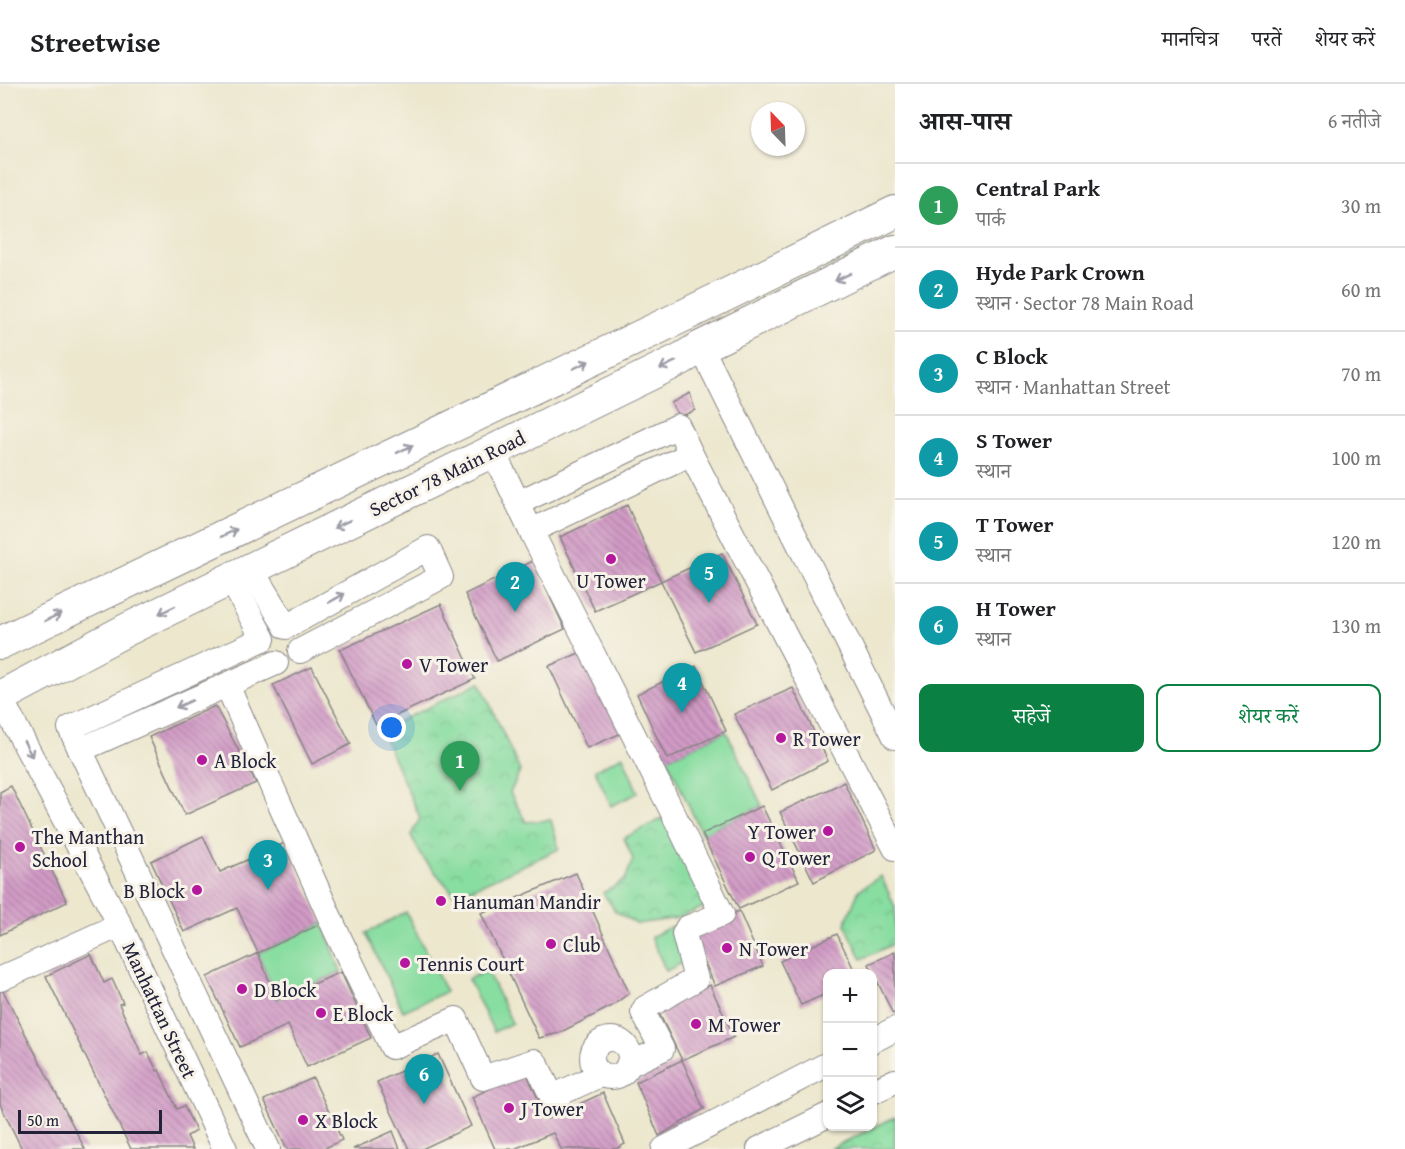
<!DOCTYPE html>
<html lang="hi">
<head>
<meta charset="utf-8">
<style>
	:root { --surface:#fff; --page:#f2f2f2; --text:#202124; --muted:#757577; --line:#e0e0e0; --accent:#0b8043 }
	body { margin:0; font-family:"Gentium Book Plus","Noto Serif Devanagari",serif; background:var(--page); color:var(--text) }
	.controls { position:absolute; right:18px; bottom:18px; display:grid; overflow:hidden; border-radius:12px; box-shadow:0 2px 4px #0004 }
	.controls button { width:54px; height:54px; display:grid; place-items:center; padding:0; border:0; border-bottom:2px solid var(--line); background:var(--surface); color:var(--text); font:30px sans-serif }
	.compass { position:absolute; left:751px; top:18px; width:54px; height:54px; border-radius:50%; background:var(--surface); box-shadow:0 2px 4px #0004; rotate:337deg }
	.scale { position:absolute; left:18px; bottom:15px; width:144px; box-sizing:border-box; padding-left:6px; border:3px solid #22223b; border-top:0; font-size:16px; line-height:21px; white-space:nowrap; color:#22223b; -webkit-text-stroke:4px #f7f3e8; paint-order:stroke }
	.you { position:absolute; left:392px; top:644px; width:21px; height:21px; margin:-15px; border:4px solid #fff; border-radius:50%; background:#1a73e8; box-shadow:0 0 0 9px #1a73e833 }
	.badge { display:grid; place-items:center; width:39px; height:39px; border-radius:50%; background:var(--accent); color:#fff; font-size:20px; font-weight:700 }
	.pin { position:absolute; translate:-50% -50px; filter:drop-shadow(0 2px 3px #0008) }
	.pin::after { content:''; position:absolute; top:32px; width:21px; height:18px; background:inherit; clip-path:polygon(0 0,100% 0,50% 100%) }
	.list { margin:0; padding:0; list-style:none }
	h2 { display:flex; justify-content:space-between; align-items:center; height:78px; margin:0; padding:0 24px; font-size:26px }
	h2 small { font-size:20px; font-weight:400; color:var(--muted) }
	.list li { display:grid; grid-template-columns:39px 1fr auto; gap:18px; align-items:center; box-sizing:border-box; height:84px; padding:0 24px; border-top:2px solid var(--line) }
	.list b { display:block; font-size:22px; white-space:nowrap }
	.list p { margin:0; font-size:20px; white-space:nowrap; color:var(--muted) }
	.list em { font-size:20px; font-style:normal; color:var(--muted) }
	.actions { display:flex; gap:12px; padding:18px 24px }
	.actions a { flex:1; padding:14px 0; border:2px solid var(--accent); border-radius:12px; text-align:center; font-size:21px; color:var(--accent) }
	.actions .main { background:var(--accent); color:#fff }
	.icon { flex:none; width:33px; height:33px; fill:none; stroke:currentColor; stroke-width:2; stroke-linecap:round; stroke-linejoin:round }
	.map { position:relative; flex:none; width:895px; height:1065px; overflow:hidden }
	header { display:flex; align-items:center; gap:36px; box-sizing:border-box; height:84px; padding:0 30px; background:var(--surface); border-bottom:2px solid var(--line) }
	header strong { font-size:28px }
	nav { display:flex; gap:33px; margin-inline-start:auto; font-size:21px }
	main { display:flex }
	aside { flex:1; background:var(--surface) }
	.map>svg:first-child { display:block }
	.park { fill:url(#park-crowns); stroke:#55806e; stroke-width:1.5 }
	.pitch { fill:#88dda0; stroke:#55806e; stroke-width:1.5 }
	.building { fill:url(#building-back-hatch) }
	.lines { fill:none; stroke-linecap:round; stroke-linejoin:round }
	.minor-casing { stroke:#878484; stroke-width:26 }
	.major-casing { stroke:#878484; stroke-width:34 }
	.minor { stroke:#fff; stroke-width:24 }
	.major { stroke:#fff; stroke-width:32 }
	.oneway { stroke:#9c9ca7 }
	.poi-dot { fill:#b5179e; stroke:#f7f3e8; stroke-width:2 }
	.labels { text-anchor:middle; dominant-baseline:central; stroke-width:6; stroke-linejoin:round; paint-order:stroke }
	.street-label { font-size:20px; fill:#22223b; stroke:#f7f3e8 }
	.poi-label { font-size:20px; fill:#22223b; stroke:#f7f3e8; text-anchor:start }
</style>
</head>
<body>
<header>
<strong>Streetwise</strong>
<nav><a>मानचित्र</a><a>परतें</a><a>शेयर करें</a></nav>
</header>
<main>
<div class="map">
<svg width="895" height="1065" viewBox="0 0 895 1065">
	<defs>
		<pattern id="park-crowns" width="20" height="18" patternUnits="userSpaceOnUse" patternTransform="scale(1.5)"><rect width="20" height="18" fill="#88dda0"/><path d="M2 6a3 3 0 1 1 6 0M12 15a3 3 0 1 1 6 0" fill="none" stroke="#75bd8b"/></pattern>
		<pattern id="building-back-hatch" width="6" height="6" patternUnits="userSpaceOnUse" patternTransform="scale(1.5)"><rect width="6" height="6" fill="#d29bc6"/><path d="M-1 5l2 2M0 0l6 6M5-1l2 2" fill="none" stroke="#aa7ea2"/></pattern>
	</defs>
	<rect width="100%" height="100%" fill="#f7f3e8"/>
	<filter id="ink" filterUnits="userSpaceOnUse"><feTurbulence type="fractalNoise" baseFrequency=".0167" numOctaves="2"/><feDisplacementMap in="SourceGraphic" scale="12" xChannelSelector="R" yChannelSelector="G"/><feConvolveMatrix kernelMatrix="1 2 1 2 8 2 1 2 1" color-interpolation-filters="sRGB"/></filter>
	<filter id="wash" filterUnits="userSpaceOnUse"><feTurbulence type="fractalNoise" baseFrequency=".008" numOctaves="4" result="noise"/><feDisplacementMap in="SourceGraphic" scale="24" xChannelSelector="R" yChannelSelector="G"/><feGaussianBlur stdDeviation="1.35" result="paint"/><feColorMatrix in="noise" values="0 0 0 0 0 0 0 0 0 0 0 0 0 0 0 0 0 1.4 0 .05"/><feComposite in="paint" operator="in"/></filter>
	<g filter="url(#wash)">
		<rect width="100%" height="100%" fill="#ece7cd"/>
		<g class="park">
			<path d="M480,598L520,687L510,709L526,738L551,736L559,765L456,812L422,773L411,751L420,734L381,646Z"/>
			<path d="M673,729L716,818L678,834L637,840L616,828L603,809L625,796L633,775L624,754Z"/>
			<path d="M881,792L895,823V859L862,875L845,840L859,806Z"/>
			<path d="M895,1033V1065H830Z"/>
		</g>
		<g class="pitch">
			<path d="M726,647L762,722L702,750L667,675Z"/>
			<path d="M623,672L638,709L611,722L595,686Z"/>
			<path d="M406,828L446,908L403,927L366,849Z"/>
			<path d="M323,839L341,888L277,916L258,869Z"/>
			<path d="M672,842L686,877L666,887L651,853Z"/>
			<path d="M487,887L512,939L494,948L468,895Z"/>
		</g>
		<g id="blocks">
			<g class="building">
				<path d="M690,309L695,326L680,333L671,319Z"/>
				<path d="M627,421L661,497L722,469L757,540L696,568L661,497L595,527L560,453Z"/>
				<path d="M533,477L565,545L497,577L465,510Z"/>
				<path d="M441,520L475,595L376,641L340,566Z"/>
				<path d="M584,567L624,648L587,664L549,582Z"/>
				<path d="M696,582L726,647L667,675L637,610Z"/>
				<path d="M312,583L351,660L312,680L273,601Z"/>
				<path d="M793,604L828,677L772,706L734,630Z"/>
				<path d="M215,622L256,699L185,731L149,653Z"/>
				<path d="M844,698L876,766L814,798L780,728Z"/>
				<path d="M11,702L67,818L0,851V708Z"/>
				<path d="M762,722L799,797L739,825L702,750Z"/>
				<path d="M203,752L220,788L285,759L323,839L258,869L237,824L184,848L151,777Z"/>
				<path d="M576,789L629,909L612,922L559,949L539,954L481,829Z"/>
				<path d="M739,827L763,882L715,902L691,847Z"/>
				<path d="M837,850L856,890H828V909L801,921L780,877Z"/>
				<path d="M895,868V929L893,930L869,880Z"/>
				<path d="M258,869L277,916L341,888L371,954L307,983L288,941L240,963L207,893Z"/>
				<path d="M91,870L104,899L112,895L123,919L119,920L142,971L148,968L157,987L159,986L177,1025L184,1022L196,1047L187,1052L193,1065H131L46,892Z"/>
				<path d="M0,901L85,1065H22L0,1020Z"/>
				<path d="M710,901L734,953L682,976L658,927Z"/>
				<path d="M438,970L471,1042L422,1065H409L377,998Z"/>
				<path d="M682,976L704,1025L659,1052L636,998Z"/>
				<path d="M526,988L547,1035L603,1009L625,1060L616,1065H561L553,1049L514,1065H495L472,1013Z"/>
				<path d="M313,994L342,1056L323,1065H287L264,1016Z"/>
				<path d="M393,1047L400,1065H353Z"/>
			</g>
		</g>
	</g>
	<g filter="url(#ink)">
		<use href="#blocks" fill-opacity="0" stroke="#878484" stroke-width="1.5"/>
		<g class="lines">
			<g class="minor-casing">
				<g id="minor">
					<path d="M701,263L895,653"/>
					<path d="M492,367L507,396L531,447L691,370L895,764"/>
					<path d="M518,419L678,342L691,370"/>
					<path d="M531,447L673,729L722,830L687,844L684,850L696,895L645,924L643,928L662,965L628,981"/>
					<path d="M251,485L286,543L428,464L441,493L300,567"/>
					<path d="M231,495L263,555L70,644L268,1065"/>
					<path d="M227,601L335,845L392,963L456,935L483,994L534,977L537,981L552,1013L602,990"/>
					<path d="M0,613L120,841"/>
					<path d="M80,666L276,579"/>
					<path d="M0,895L120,841L225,1065"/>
					<circle cx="611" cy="974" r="19"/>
					<path d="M872,957L895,945"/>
					<path d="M872,1008L895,997"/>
					<path d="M664,1065L828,980"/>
					<path d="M759,1065L828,1031"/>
				</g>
			</g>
			<g class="major-casing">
				<g id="major">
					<path d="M0,559L685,231L895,128"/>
					<path d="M0,613L128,545L681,275L701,263L895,167"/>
				</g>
			</g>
			<use href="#minor" class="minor"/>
			<use href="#major" class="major"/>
		</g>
		<defs><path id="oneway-shaft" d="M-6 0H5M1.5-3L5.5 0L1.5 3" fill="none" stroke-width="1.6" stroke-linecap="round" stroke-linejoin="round" transform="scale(1.5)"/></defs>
		<g class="oneway">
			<use href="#oneway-shaft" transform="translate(843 193) rotate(154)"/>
			<use href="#oneway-shaft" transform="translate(581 281) rotate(-26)"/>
			<use href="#oneway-shaft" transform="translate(668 281) rotate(154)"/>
			<use href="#oneway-shaft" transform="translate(405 365) rotate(-26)"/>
			<use href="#oneway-shaft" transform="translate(342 440) rotate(154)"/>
			<use href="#oneway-shaft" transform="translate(229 449) rotate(-26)"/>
			<use href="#oneway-shaft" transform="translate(337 514) rotate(-29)"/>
			<use href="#oneway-shaft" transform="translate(167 526) rotate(154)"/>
			<use href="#oneway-shaft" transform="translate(53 533) rotate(-26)"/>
			<use href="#oneway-shaft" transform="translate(184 620) rotate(156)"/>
			<use href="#oneway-shaft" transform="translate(28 665) rotate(62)"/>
		</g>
	</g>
	<g class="poi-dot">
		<circle cx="611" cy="475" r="6"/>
		<circle cx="407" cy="580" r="6"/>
		<circle cx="781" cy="654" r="6"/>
		<circle cx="202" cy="676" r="6"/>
		<circle cx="828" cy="747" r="6"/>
		<circle cx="20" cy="763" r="6"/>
		<circle cx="750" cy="773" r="6"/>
		<circle cx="197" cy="806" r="6"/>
		<circle cx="441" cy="817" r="6"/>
		<circle cx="551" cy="860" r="6"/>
		<circle cx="727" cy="864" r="6"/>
		<circle cx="405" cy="879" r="6"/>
		<circle cx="242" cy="905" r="6"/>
		<circle cx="321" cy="929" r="6"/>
		<circle cx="696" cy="940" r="6"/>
		<circle cx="509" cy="1024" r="6"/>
		<circle cx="303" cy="1036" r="6"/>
	</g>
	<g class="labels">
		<g class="street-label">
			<text transform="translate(447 389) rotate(-26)">Sector 78 Main Road</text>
			<text transform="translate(160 926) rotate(65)">Manhattan Street</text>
		</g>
		<g class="poi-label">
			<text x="611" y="496" text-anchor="middle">U Tower</text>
			<text x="419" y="580">V Tower</text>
			<text x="793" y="654">R Tower</text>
			<text x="214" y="676">A Block</text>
			<text x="816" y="747" text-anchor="end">Y Tower</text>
			<text x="32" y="752">The Manthan<tspan x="32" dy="23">School</tspan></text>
			<text x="762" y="773">Q Tower</text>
			<text x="185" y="806" text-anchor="end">B Block</text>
			<text x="453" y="817">Hanuman Mandir</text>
			<text x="563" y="860">Club</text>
			<text x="739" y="864">N Tower</text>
			<text x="417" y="879">Tennis Court</text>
			<text x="254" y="905">D Block</text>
			<text x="333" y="929">E Block</text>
			<text x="708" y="940">M Tower</text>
			<text x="521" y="1024">J Tower</text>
			<text x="315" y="1036">X Block</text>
		</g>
	</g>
</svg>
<div class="controls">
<button>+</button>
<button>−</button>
<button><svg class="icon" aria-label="layers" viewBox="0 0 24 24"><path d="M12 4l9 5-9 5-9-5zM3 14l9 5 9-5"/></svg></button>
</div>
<svg class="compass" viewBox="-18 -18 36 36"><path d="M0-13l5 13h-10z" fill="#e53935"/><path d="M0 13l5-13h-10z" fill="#757577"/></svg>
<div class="scale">50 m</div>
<div class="you"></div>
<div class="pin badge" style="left:460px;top:707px;background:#2e9e5b">1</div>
<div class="pin badge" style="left:515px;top:528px;background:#0f9aa8">2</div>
<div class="pin badge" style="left:268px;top:806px;background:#0f9aa8">3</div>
<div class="pin badge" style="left:682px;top:629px;background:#0f9aa8">4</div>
<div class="pin badge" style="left:709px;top:519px;background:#0f9aa8">5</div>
<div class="pin badge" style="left:424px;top:1020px;background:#0f9aa8">6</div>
</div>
<aside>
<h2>आस-पास<small>6 नतीजे</small></h2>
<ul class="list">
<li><span class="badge" style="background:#2e9e5b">1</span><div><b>Central Park</b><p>पार्क</p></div><em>30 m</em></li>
<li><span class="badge" style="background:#0f9aa8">2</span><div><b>Hyde Park Crown</b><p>स्थान · Sector 78 Main Road</p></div><em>60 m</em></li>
<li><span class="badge" style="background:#0f9aa8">3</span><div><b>C Block</b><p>स्थान · Manhattan Street</p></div><em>70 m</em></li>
<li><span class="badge" style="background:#0f9aa8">4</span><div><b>S Tower</b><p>स्थान</p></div><em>100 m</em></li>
<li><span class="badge" style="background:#0f9aa8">5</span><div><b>T Tower</b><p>स्थान</p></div><em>120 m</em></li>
<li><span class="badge" style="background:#0f9aa8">6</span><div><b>H Tower</b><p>स्थान</p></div><em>130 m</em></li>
</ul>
<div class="actions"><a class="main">सहेजें</a><a>शेयर करें</a></div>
</aside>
</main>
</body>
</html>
